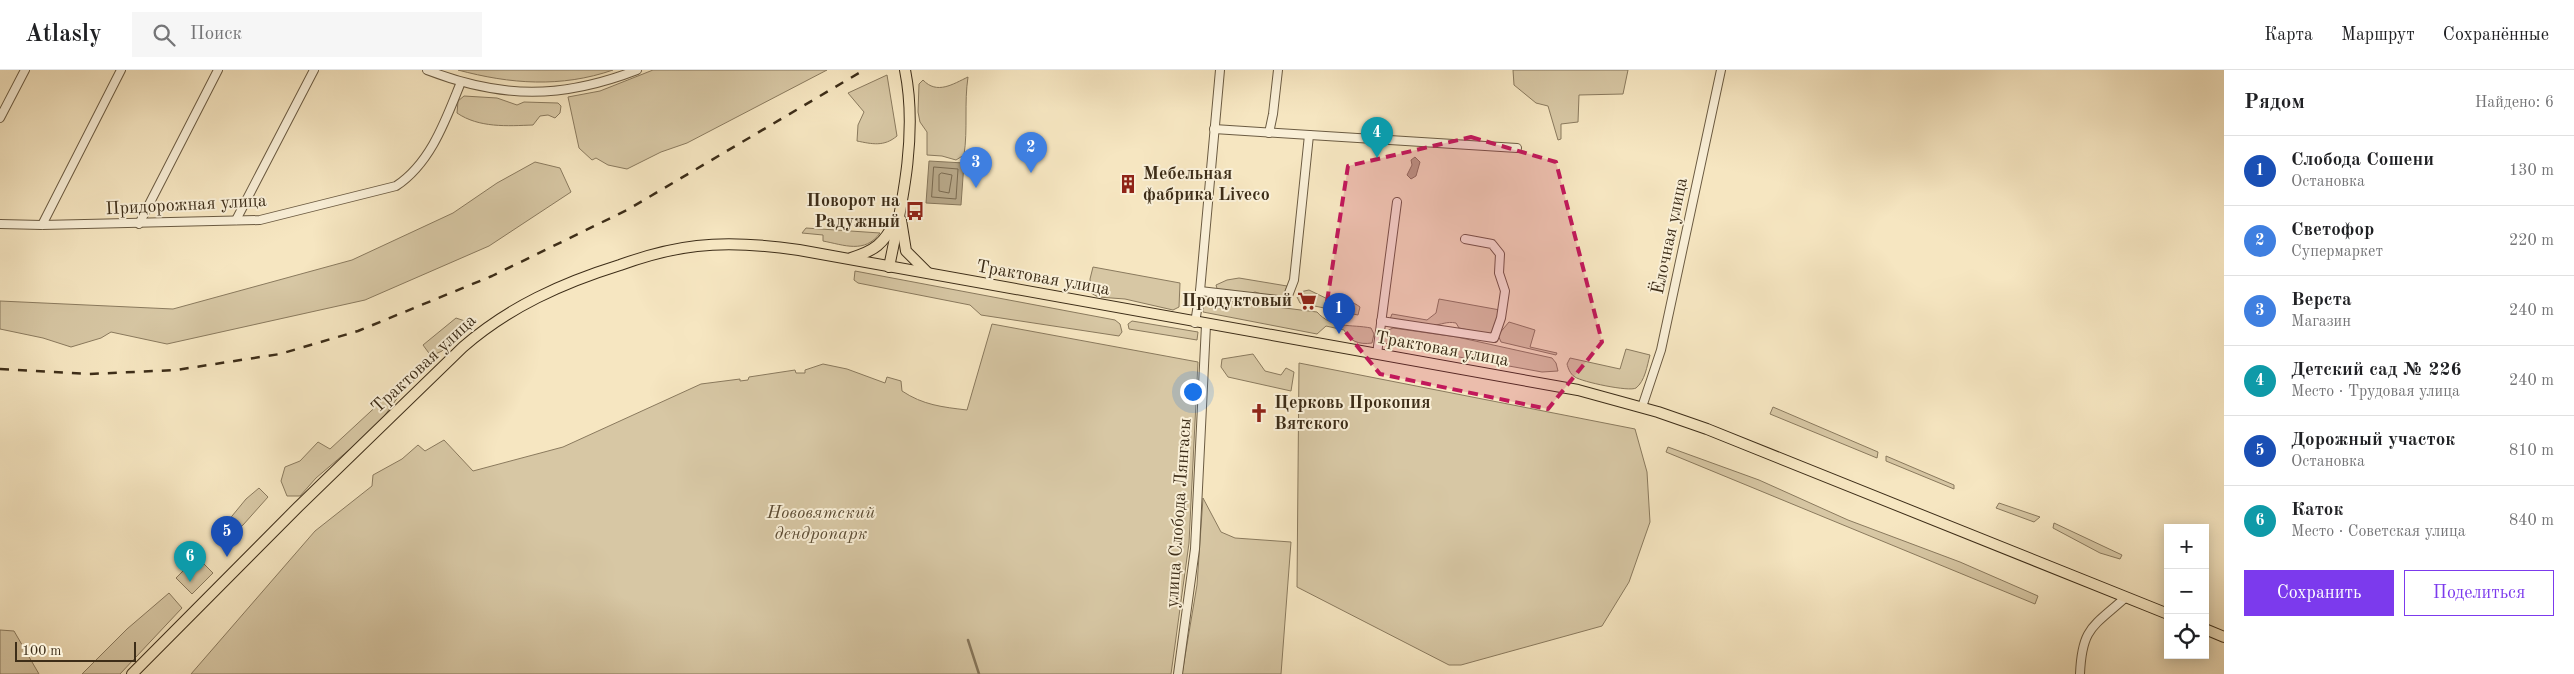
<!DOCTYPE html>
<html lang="ru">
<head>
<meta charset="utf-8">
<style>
	:root { --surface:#fff; --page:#f6f6f6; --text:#202124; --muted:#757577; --line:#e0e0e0; --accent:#7c3aed }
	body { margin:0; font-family:"Old Standard TT",serif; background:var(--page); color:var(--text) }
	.controls { position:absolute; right:15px; bottom:15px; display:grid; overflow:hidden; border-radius:0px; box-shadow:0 2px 12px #0003 }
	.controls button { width:45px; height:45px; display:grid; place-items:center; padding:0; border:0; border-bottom:1px solid var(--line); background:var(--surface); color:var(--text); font:25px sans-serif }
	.scale { position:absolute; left:15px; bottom:12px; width:121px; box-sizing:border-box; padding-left:5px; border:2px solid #3d2d18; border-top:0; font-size:14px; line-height:18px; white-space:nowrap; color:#3d2d18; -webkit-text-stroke:4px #f9efd7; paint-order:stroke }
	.you { position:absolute; left:1192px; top:321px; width:18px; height:18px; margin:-12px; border:4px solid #fff; border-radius:50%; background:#1a73e8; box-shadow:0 0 0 8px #1a73e833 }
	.badge { display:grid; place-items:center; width:32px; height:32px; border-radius:50%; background:var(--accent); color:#fff; font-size:16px; font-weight:700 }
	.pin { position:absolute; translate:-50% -41px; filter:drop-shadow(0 1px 2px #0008) }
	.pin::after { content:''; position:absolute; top:26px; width:18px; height:15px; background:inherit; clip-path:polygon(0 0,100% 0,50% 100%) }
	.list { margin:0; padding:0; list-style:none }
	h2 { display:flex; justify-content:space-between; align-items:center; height:65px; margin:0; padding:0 20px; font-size:21px }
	h2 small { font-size:16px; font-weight:400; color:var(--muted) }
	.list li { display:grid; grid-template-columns:32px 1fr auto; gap:15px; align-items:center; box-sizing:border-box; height:70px; padding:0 20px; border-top:1px solid var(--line) }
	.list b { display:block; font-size:19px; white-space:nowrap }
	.list p { margin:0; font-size:16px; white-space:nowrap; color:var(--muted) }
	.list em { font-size:16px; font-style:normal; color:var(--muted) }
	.actions { display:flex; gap:10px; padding:15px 20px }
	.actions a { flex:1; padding:11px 0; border:1px solid var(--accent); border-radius:0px; text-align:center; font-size:18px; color:var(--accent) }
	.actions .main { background:var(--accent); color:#fff }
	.icon { flex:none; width:28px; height:28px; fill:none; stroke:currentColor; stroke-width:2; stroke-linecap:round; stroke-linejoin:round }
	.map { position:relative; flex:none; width:2224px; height:604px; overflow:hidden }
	header { display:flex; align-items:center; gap:30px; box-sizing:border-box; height:70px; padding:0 25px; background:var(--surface); border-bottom:1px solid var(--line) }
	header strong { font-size:24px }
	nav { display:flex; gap:28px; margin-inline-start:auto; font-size:18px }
	.search { width:350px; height:45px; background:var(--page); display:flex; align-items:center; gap:12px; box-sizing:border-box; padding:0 18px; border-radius:0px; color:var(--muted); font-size:19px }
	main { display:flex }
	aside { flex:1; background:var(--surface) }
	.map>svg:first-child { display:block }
	.green { fill:#d7c7a4; stroke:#8a7a5e }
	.water { fill:#b7a788; stroke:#86765b }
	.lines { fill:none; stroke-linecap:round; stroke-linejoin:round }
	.shore { stroke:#7a6a50; stroke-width:1 }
	.stream { stroke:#86765b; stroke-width:2.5 }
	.minor-casing { stroke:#6b5b42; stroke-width:10 }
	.major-casing { stroke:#3d2d18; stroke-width:12 }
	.minor { stroke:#f9efd7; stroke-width:8 }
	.major { stroke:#f6e6c1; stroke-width:10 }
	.rail { stroke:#3d2d18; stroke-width:2.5; stroke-dasharray:9 9; stroke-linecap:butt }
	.marked { fill:#c2185b; fill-opacity:0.2; stroke:#c2185b; stroke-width:4; stroke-dasharray:10 6; stroke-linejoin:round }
	.labels { text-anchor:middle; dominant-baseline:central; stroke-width:4; stroke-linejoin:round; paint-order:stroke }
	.poi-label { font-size:18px; font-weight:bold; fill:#3d2d18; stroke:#f9efd7; text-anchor:start }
	.street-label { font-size:18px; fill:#3d2d18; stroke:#f9efd7 }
	.park-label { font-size:18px; font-style:italic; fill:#5c4c34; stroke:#f9efd7 }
</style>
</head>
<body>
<header>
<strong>Atlasly</strong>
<div class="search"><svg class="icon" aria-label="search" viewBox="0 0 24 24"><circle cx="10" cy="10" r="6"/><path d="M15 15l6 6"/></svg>Поиск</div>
<nav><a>Карта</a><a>Маршрут</a><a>Сохранённые</a></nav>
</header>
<main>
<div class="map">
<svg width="2224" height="604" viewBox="0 0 2224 604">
	<rect width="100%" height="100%" fill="#f6e6c1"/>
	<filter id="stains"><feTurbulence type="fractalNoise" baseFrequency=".004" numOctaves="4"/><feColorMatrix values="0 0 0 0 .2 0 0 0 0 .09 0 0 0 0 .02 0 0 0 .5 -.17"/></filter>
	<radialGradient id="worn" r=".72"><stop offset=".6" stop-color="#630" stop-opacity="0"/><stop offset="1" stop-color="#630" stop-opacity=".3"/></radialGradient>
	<g class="green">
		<path d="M458,0H613C561,18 510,14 458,0Z"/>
		<path d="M653,0H827L687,73L661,82L627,99L608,95L596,88L592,90L579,78L568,27L600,21Z"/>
		<path d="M1513,0H1628L1623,24L1579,25L1578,52L1561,54V69L1558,70L1548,36L1536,33L1514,15Z"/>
		<path d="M887,5L897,66C884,77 872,74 857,71L858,55L864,42L848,23Z"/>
		<path d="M968,7C964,33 968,59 964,85L956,90L942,86L927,85V62L920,52L918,42L919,14L923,10C937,25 953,14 968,7Z"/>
		<path d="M464,26L497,28L517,35L524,32L558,33L561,36L560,43L555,48L548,45L540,46L533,55C507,56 479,58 457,43L458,31Z"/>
		<path d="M535,92L560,98L571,122L489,176L365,230L167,274L111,262L101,268L71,277L43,268L0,259V231L173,239L352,190L453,143L497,113Z"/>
		<path d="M806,158L880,163C865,184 844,175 823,171V165L802,163Z"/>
		<path d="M1093,197L1180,213L1179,237L1173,240L1125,229L1098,227L1091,223L1090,209Z"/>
		<path d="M855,201L1115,250L1120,254L1122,262L1119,266L981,245L970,235L858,213L854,210Z"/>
		<path d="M1239,208L1287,216L1283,228L1271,227L1255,222L1245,225L1218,222L1216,215L1227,210Z"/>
		<path d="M1309,220L1338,234C1348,231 1352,231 1360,237L1358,245L1300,233L1297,227L1300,222Z"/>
		<path d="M1204,228L1317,242C1332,259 1351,254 1371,258L1374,264L1372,273C1359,275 1349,271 1344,260L1326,256L1317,264L1203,242Z"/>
		<path d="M1439,229L1500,240L1495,262L1487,264L1459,258L1456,253C1446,251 1442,255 1433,255C1418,254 1404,251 1390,249L1392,244L1427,250L1436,243Z"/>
		<path d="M456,248L471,253L442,281L431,286L423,275Z"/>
		<path d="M1132,251L1198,262L1197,270L1129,259L1128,254Z"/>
		<path d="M1509,252L1535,260L1530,277L1557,283L1556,285L1501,272L1498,265Z"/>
		<path d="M992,254L1198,292L1189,473L1171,604H191L315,461L372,416L373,405L402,389L418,375L425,381L444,370L473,401L563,377L701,314L740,309V311L748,310L749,307L795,300L796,303H805V300L823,294L847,299L885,313L887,307L901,311L902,321C923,335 942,337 967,340Z"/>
		<path d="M1393,258L1457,267L1552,288L1556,293L1558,301L1542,302L1387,274L1383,270L1384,262Z"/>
		<path d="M1626,279L1650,285C1647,296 1645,311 1636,318C1630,322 1582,312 1575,307C1570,304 1568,298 1567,294L1570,288L1620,299Z"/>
		<path d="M1253,284L1265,301L1281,305L1286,298L1294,302L1291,321L1228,307L1221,297L1222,289Z"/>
		<path d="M1299,293L1635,359L1647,402L1650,452L1629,512L1602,556L1461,595H1449L1297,517Z"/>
		<path d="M427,298L401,323L377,356L316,408L300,426H287L281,411L285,397L300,391L318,372L330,379L410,305Z"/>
		<path d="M1773,337L1878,382L1877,388L1770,344Z"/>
		<path d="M1668,377L1759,410L1848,450L1960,492L2038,526L2035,534L1666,382Z"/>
		<path d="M1886,386L1954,415V419L1886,391Z"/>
		<path d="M259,418L268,427L243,455L231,464L223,457L246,429Z"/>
		<path d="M1203,428L1221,462L1235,468L1291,472L1281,604H1182L1197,515Z"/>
		<path d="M1999,433L2040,447L2034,452L1996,438Z"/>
		<path d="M2054,453L2122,485L2120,489L2100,483L2053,458Z"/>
		<path d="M197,487L213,503L192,524L176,508Z"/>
		<path d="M169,523L182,538L120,604H82L127,559Z"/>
		<path d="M0,560L14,561L39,604H0Z"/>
	</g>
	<g class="water">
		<path d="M1415,87L1420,92L1416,106L1411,109L1407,105L1412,95L1411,90Z"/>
		<path d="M929,91L964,93L961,135L926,133Z"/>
	</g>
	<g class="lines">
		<g class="shore">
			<path d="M934,97L958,99L956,129L932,127Z"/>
			<path d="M942,103L952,105L949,123L939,121V105Z"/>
		</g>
		<path class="stream" d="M968,570L979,604"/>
		<g class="minor-casing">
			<g id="minor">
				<path d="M427,0C502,29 562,29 637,0"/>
				<path d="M0,48L25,0"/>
				<path d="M1214,59L1517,78"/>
				<path d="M1269,63L1273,44L1278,0"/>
				<path d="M236,150L314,0"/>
				<path d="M0,154L42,155L260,150L396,116C431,93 446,49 461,12"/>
				<path d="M139,154L218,0"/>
				<path d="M42,155L121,0"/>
				<path d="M1200,221L1220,0"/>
				<path d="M1381,251L1494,268L1501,248L1505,221L1499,203L1500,184L1492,174L1465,169"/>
				<path d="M1195,253L1200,221L1286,231L1294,210L1309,65"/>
				<path d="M1377,284L1397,132"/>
				<path d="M1642,337L1661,280L1721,0"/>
				<path d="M1178,604L1195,479L1206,255"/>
				<path d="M2080,604C2082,557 2093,557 2126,527"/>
			</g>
		</g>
		<g class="major-casing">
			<g id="major">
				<path d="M901,150L906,181L928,203"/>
				<path d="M851,188C874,181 884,174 895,151"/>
				<path d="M889,197C902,134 918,64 905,0"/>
				<path d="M2205,559L2224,567"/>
				<path d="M132,604L298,437L463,277C509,237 562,213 620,195C645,186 670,179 697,176C732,172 765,175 799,180L1578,320L1658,342L1707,359L2168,544"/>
			</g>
		</g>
		<use href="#minor" class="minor"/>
		<use href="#major" class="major"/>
		<path class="rail" d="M0,299L89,304L176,300L280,284L358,261L492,206L627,140L864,0"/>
	</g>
	<path class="marked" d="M1471,67L1556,92L1602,272L1548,339L1380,304L1326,238L1348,96Z"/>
	<defs>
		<g id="building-bare" transform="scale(1.5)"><path d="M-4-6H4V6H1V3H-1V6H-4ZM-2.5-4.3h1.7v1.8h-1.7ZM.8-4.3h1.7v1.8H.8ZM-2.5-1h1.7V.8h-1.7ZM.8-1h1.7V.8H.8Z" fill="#8f2418" stroke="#f9efd7" stroke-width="2.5" paint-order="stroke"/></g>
		<g id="bus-bare" transform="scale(1.5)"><path d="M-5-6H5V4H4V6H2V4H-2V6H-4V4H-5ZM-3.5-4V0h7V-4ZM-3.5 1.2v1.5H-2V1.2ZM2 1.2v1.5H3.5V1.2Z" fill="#8f2418" stroke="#f9efd7" stroke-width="2.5" paint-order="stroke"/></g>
		<g id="supermarket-bare" transform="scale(1.5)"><path d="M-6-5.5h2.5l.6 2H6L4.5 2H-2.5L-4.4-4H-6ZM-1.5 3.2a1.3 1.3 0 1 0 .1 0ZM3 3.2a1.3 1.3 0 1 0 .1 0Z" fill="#8f2418" stroke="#f9efd7" stroke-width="2.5" paint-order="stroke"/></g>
		<g id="church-bare" transform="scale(1.5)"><path d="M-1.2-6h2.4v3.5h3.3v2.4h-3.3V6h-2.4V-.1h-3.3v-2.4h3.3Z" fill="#8f2418" stroke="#f9efd7" stroke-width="2.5" paint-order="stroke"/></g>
	</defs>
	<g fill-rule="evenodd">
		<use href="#building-bare" x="1128" y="114"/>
		<use href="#bus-bare" x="915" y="141"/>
		<use href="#supermarket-bare" x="1307" y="231"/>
		<use href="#church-bare" x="1259" y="343"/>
	</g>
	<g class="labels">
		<g class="poi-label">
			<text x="1143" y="104">Мебельная<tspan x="1143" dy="21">фабрика Liveco</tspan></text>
			<text x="900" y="131" text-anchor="end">Поворот на<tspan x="900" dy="21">Радужный</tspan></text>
			<text x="1292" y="231" text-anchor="end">Продуктовый</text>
			<text x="1274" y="333">Церковь Прокопия<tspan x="1274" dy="21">Вятского</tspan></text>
		</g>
		<g class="street-label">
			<text transform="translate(186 135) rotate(-3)">Придорожная улица</text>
			<text transform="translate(1670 166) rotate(-78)">Ёлочная улица</text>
			<text transform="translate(1043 208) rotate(10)">Трактовая улица</text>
			<text transform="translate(1442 279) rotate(10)">Трактовая улица</text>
			<text transform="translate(424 294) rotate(-43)">Трактовая улица</text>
			<text transform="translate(1179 443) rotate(-86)">улица Слобода Лянгасы</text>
		</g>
		<g class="park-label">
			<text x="821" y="443">Нововятский<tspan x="821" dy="21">дендропарк</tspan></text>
		</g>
	</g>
	<rect width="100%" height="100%" filter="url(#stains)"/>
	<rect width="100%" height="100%" fill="url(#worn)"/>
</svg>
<div class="controls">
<button>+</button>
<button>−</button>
<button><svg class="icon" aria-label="locate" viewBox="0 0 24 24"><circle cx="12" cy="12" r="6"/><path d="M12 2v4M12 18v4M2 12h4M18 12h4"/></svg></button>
</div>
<div class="scale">100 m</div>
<div class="you"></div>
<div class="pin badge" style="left:1339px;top:264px;background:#1a4fb4">1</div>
<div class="pin badge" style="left:1031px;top:103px;background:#3f7fe0">2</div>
<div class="pin badge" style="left:976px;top:118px;background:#3f7fe0">3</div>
<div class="pin badge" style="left:1377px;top:88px;background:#0f9aa8">4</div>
<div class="pin badge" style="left:227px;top:487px;background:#1a4fb4">5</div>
<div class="pin badge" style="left:190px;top:512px;background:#0f9aa8">6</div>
</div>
<aside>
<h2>Рядом<small>Найдено: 6</small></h2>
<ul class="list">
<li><span class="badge" style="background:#1a4fb4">1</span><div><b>Слобода Сошени</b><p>Остановка</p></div><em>130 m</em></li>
<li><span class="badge" style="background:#3f7fe0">2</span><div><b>Светофор</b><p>Супермаркет</p></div><em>220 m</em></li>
<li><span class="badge" style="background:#3f7fe0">3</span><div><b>Верста</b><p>Магазин</p></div><em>240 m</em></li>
<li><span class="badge" style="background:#0f9aa8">4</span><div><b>Детский сад № 226</b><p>Место · Трудовая улица</p></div><em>240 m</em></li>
<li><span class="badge" style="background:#1a4fb4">5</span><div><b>Дорожный участок</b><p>Остановка</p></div><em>810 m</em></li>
<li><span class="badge" style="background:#0f9aa8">6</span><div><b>Каток</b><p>Место · Советская улица</p></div><em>840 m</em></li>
</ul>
<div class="actions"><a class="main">Сохранить</a><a>Поделиться</a></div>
</aside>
</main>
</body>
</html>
